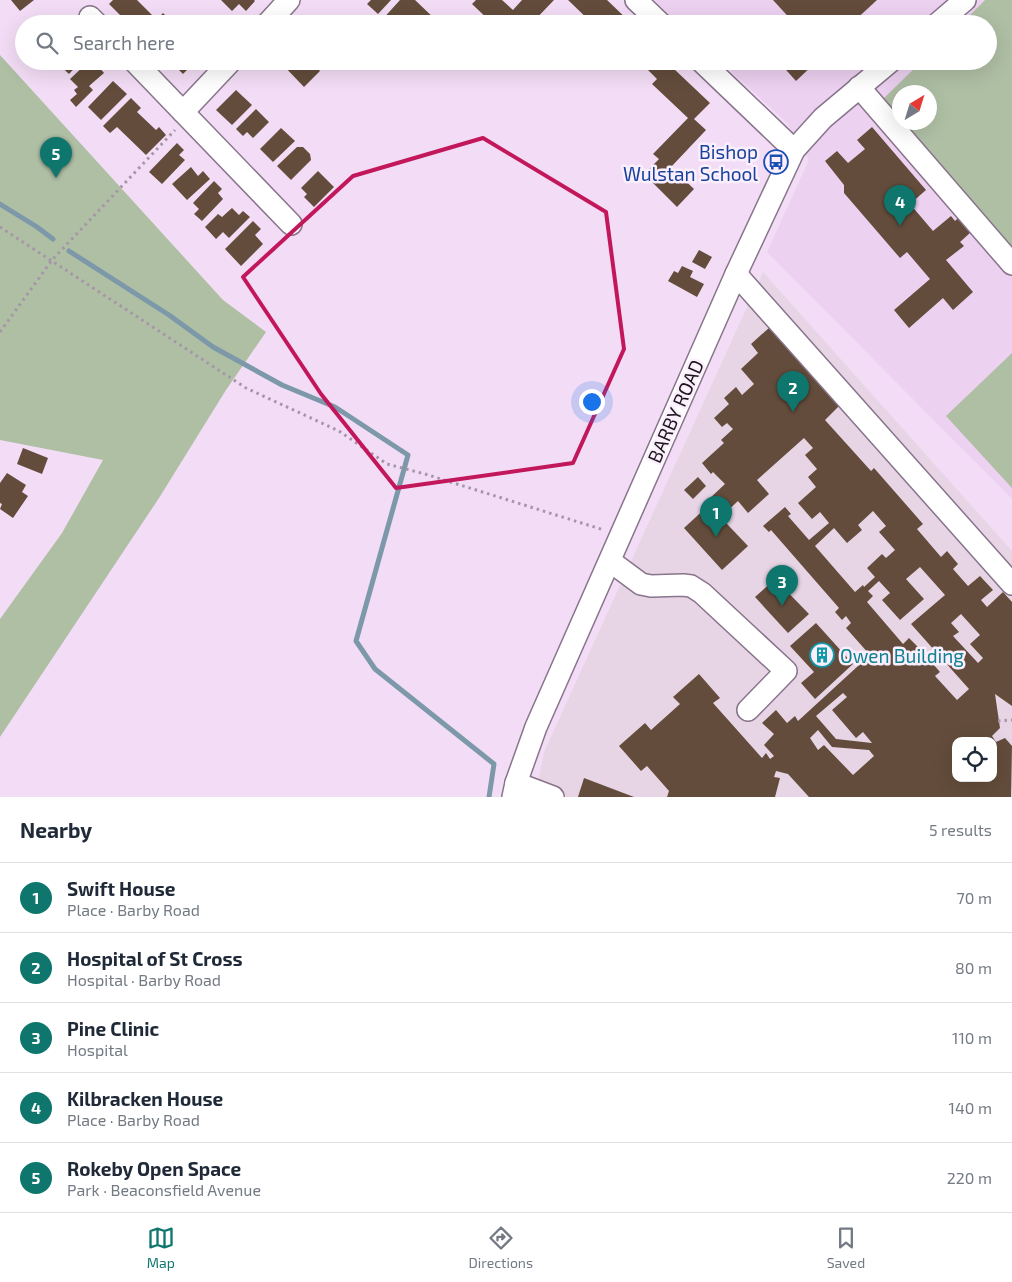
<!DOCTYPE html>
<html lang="en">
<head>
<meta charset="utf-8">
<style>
	:root { --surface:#fff; --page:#f6f6f7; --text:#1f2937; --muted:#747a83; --line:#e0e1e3; --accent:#0f766e }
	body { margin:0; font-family:"Exo 2",sans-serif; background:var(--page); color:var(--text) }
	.controls { position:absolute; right:15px; bottom:15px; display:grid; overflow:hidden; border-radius:10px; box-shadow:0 5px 20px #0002 }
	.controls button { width:45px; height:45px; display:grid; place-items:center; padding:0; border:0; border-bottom:1px solid var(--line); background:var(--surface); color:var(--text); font:25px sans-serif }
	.compass { position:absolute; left:892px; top:85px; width:45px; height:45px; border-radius:50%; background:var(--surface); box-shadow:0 5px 20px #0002; rotate:38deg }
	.you { position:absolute; left:591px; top:401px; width:18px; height:18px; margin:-12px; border:4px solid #fff; border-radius:50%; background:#1a73e8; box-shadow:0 0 0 8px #1a73e833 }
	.badge { display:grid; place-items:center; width:32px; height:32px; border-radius:50%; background:var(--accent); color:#fff; font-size:16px; font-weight:700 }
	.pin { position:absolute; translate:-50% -41px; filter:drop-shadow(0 1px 2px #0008) }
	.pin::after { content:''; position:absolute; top:26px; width:18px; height:15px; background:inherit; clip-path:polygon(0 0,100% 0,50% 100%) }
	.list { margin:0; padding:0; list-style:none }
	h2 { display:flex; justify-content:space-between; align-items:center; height:65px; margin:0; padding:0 20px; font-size:21px }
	h2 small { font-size:16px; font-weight:400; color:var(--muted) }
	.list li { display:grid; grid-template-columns:32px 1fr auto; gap:15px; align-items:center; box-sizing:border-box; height:70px; padding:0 20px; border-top:1px solid var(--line) }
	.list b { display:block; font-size:19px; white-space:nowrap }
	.list p { margin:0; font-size:16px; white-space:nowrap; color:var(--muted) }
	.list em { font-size:16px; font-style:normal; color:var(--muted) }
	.icon { flex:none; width:28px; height:28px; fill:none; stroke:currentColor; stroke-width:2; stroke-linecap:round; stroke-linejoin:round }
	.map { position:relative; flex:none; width:1012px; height:797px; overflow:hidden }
	.search { position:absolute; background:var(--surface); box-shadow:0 5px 20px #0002; left:15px; right:15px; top:15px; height:55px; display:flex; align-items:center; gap:12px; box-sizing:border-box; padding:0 18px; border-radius:28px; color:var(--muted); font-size:19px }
	.sheet { height:415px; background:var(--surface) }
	nav { display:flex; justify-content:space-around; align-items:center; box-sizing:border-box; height:70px; border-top:1px solid var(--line); background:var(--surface); font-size:14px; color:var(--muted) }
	nav a { display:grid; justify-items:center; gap:2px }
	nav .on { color:var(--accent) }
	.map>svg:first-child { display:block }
	.built { fill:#ecd1f0; fill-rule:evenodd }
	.medical { fill:#e7d5e6; fill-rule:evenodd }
	.green { fill:#afbfa4 }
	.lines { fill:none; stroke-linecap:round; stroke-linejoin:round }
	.stream { stroke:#7c98a9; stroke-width:5 }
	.building { fill:#634c3b; fill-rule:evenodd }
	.minor-casing { stroke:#88748b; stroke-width:24 }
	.path { stroke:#a695a8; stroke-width:3; stroke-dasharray:2.5 4; stroke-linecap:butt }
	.minor { stroke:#fff; stroke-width:21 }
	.marked { fill:none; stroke:#c2185b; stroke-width:4; stroke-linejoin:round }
	.labels { text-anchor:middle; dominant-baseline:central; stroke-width:5; stroke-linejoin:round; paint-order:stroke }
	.transit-label { font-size:19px; fill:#164399; stroke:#fbeefd; text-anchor:end }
	.street-label { font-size:19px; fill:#1d161e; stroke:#fbeefd }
	.culture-label { font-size:19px; fill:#0d838f; stroke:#fbeefd; text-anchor:start }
</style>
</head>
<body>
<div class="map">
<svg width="1012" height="797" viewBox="0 0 1012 797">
	<rect width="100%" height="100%" fill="#f3ddf6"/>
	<path class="built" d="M654,0H1012V499L767,252L809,160L787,123L720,61H988V24H680ZM900,92H930V122H900Z"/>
	<path class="medical" d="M763,272L1012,551V797H535L544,752ZM956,741H993V778H956Z"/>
	<g class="green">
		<path d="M985,0H1012V250L900,123L930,122V92H900L899,122L881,101L922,61H988V24H961Z"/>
		<path d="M0,55L223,300L266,332L226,390L159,498L0,737V619L62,533L103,460L0,440Z"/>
		<path d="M1012,353V488L946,416Z"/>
	</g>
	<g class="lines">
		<g class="stream">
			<path d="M0,204L37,227L53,239"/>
			<path d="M69,251L169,315L213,347L282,385L335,407L408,455L356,641L375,669L494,764L489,797"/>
		</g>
	</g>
	<g class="building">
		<path d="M11,0H34L20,11Z"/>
		<path d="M113,0H137L152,15L143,24H129L109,4Z"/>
		<path d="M221,0H254L255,1L246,11L239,4L232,11Z"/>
		<path d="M371,0H391L378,14L367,4Z"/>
		<path d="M400,0H415L437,21L434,24H401L397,21L395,24H385L381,21Z"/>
		<path d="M476,0H502L513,10L522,0H554L531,24H522L517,20L513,24H493L472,4Z"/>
		<path d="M568,0H607L632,24H593Z"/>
		<path d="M773,0H877L851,24H795Z"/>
		<path d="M163,13L174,24H153Z"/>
		<path d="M55,61H81L69,74Z"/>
		<path d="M89,61H94L104,73L89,86L93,90L76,107L70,100L77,94L74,90L78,87L70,79Z"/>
		<path d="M170,61H196L183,74Z"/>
		<path d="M285,61H310L320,71L304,87L282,64Z"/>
		<path d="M639,61H679L673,68L710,103L694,119L706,130L671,167L694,189L677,207L644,174L659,159L653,154L688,118L652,84L657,79Z"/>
		<path d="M778,61H812L814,64L796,81Z"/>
		<path d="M113,81L127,94L101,120L88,107Z"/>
		<path d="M236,90L252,105L232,125L216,110Z"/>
		<path d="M131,98L141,108L137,112L156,130L159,127L166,135L146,155L117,127L110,133L103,126Z"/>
		<path d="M256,109L269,122L253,138L247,132L243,136L236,129Z"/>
		<path d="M872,127L926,190L910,204L933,231L951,216L955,221L958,218L971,232L960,242L964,246L946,260L973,292L953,310L943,298L909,328L894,310L930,279L907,252L900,258L844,193V185L825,161L837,151L848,163L865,149L857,140Z"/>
		<path d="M281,128L295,141L273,162L260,149Z"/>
		<path d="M177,143L184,150L179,155L185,160L162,184L149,172Z"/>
		<path d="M297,147H303L310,154L311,160L291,180L277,166Z"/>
		<path d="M191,167L198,176L203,171L210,179L187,200L172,184Z"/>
		<path d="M318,171L334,187L314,207L304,197L307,194L301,188Z"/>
		<path d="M214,181L222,189L218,193L223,199L202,221L194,214L199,209L193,203Z"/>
		<path d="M232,208L239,215L243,211L250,217L229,238L223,232L216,239L205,227L218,214L222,217Z"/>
		<path d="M253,221L261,229L255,235L263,244L241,266L225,249Z"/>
		<path d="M699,250L712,257L705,269L692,262Z"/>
		<path d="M682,266L693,271L690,277L704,284L697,297L668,281L674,271L678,273Z"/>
		<path d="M770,327L840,405L825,420L871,471L874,468L923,524L917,529L941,557L947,551L958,564L953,569L968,586L980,576L993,590L981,600L987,607L1003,592L1012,602V706L995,694L1000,728L992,736L996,742L1005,738L1012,746L1011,797H809L788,774L776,771L774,777L780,778L775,797H667L669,791L647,766L641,771L619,746L645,723L651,730L680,704L673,697L699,674L720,698L713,703L762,758L766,753L770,759L774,756L764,745L774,734L762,723L776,710L787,723L795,716L798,721L870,655L846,628L851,623L846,616L842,620L835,612L839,608L771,530L769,532L763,526L785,507L791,514L788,516L809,540L829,523L820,512L812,519L798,503L816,487L808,477L817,469L805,455L813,448L804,438L757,480L769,494L748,513L738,501L723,515L709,499L725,484L713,472L711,474L702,463L724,443L721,440L733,429L727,423L722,427L714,418L729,404L724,398L736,387L742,395L754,384L741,369L758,353L751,344ZM873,511L886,526L879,532L895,550L886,558L882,554L867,568L875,577L864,587L863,585L855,592L815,546L834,528L847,543L862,530L858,525ZM920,567L945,595L911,624L969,689L957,700L935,676L940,672L921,650L909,638L903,644L867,602L873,596L868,591L879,581L890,593L882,600L900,620L924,599L906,579ZM961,614L980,635L970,644L983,658L978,663L953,636L959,632L951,623ZM843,693L847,697L832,710L856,738L863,732L872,743L836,739L816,716ZM818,730L832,747L869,750L874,756L853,775L824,745L818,750L810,738ZM956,741H993V778H956Z"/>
		<path d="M23,448L48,458L42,474L17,464Z"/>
		<path d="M7,473L26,485L22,492L28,496L13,518L0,509L2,504L0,503V483Z"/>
		<path d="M698,477L706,486L693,499L684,490Z"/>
		<path d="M709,505L748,546L722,570L684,528Z"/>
		<path d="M775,579L809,614L788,633L755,597Z"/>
		<path d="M816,623L853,664L815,699L801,683L814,672L790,646Z"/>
		<path d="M584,778L634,797H578Z"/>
	</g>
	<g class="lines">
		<g class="minor-casing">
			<g id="minor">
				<path d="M636,0L661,24"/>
				<path d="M90,17L97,24"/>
				<path d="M267,24L289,0"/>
				<path d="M937,24L965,0"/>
				<path d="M134,61L183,112L231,61"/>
				<path d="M701,61L794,150"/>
				<path d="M859,87L1012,264"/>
				<path d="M183,112L291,224"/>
				<path d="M736,274L1012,584"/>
				<path d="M610,561L641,584L651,586L683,585L691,586L702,593L786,671L748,710"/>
				<path d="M516,783L553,797"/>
				<path d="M513,797L516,783L536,727L736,274L794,150L823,118L891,61"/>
			</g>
		</g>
		<g class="path">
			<path d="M0,227L246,388L339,431L387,464L425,474L604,530"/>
			<path d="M0,332L52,260L175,130"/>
			<path d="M998,721L1012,720"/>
		</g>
		<use href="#minor" class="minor"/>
	</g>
	<path class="marked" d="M483,138L606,212L624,349L573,463L396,488L321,394L243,277L353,176Z"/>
	<defs>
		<g id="bus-ring" transform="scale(1.25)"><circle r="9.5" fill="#fbeefd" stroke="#1a4fb4" stroke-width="1.5"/><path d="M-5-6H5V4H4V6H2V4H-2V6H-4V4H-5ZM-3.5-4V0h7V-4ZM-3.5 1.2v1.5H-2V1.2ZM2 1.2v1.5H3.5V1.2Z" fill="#1a4fb4"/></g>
		<g id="building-ring" transform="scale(1.25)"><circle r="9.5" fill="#fbeefd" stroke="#0f9aa8" stroke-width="1.5"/><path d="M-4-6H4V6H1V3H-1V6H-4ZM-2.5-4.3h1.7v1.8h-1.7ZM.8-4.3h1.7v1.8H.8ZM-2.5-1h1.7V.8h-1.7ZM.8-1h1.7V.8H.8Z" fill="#0f9aa8"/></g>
	</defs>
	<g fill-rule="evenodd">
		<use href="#bus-ring" x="776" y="162"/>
		<use href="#building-ring" x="822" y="655"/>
	</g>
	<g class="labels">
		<g class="transit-label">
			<text x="758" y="151">Bishop<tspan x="758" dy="22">Wulstan School</tspan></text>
		</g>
		<g class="street-label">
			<text transform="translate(675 411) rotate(-66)">BARBY ROAD</text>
		</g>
		<g class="culture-label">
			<text x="840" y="655">Owen Building</text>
		</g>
	</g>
</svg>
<div class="controls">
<button><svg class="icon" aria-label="locate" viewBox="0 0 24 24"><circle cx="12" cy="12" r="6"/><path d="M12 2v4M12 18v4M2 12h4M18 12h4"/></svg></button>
</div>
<svg class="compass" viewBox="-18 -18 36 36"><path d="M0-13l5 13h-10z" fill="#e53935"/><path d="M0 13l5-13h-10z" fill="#747a83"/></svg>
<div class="you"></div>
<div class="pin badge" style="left:716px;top:537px">1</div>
<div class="pin badge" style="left:793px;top:412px">2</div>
<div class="pin badge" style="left:782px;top:606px">3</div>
<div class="pin badge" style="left:900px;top:226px">4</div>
<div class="pin badge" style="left:56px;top:178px">5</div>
<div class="search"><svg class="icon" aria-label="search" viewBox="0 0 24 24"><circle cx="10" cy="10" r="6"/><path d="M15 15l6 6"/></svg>Search here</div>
</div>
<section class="sheet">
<h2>Nearby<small>5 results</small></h2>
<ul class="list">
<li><span class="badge">1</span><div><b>Swift House</b><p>Place · Barby Road</p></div><em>70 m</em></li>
<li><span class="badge">2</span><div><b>Hospital of St Cross</b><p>Hospital · Barby Road</p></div><em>80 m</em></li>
<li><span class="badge">3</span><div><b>Pine Clinic</b><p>Hospital</p></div><em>110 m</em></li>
<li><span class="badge">4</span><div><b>Kilbracken House</b><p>Place · Barby Road</p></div><em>140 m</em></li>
<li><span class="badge">5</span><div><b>Rokeby Open Space</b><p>Park · Beaconsfield Avenue</p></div><em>220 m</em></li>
</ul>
</section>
<nav>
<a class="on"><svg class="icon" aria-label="map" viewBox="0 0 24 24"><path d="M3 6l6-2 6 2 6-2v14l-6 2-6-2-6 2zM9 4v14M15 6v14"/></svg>Map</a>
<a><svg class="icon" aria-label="directions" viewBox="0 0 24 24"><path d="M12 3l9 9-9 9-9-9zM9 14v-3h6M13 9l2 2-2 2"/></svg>Directions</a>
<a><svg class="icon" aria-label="saved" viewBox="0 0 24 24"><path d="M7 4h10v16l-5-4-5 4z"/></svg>Saved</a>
</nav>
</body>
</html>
